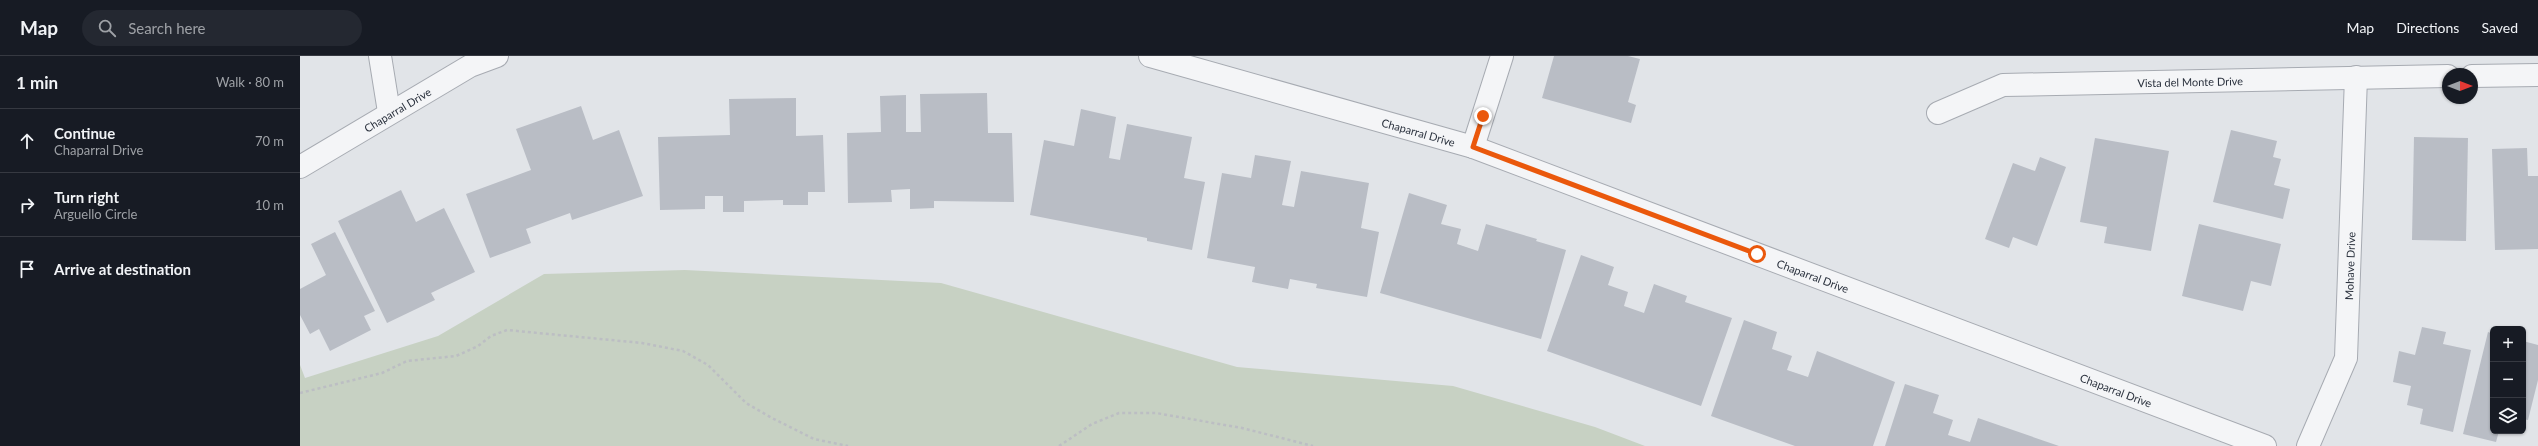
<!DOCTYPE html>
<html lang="en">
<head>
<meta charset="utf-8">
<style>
	:root { --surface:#171b24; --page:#242831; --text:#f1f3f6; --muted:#9ea1a6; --line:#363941 }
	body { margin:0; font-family:Lato,sans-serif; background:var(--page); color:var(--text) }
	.controls { position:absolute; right:12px; bottom:12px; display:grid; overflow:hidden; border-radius:6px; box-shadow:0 1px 3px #0004 }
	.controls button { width:36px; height:36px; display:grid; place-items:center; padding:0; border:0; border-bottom:1px solid var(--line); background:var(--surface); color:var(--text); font:20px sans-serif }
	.compass { position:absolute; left:2142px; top:12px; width:36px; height:36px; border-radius:50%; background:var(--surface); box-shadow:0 1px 3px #0004; rotate:90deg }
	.stop { position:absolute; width:12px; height:12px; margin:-9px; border:3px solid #ea580c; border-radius:50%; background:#fff }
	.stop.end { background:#ea580c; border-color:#fff; box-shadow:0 1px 4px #0008 }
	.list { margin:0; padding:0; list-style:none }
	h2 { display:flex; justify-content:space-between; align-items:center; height:52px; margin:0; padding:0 16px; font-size:17px }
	h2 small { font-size:13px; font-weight:400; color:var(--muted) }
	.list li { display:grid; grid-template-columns:26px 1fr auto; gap:12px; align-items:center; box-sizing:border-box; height:64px; padding:0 16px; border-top:1px solid var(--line) }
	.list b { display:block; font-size:15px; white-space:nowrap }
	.list p { margin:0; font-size:13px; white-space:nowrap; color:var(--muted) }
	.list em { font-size:13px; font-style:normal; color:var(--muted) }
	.icon { flex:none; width:22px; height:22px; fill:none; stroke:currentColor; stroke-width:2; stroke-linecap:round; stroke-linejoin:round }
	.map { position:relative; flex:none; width:2238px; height:390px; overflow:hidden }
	header { display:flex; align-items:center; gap:24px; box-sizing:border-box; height:56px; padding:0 20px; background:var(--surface); border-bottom:1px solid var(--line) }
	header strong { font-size:19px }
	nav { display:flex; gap:22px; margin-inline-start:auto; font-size:14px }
	.search { width:280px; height:36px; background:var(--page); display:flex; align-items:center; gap:10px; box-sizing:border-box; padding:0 14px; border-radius:22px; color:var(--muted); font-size:15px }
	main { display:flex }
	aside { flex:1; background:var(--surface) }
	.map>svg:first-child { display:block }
	.green { fill:#c7d1c3 }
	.building { fill:#b9bdc5 }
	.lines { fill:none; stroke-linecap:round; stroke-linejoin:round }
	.minor-casing { stroke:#a7abb2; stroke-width:24 }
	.path { stroke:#bcbec3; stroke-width:2.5; stroke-dasharray:3 3; stroke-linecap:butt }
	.minor { stroke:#f4f5f7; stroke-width:22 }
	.route { stroke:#ea580c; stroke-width:5 }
	.labels { text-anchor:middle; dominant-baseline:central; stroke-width:3; stroke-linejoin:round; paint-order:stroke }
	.street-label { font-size:11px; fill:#2b323e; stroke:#f1f3f6 }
</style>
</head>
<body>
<header>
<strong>Map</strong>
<div class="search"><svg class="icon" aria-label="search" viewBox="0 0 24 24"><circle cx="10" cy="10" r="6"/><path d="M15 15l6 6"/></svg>Search here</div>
<nav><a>Map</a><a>Directions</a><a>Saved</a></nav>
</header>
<main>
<aside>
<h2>1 min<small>Walk · 80 m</small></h2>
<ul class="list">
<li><svg class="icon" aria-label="ahead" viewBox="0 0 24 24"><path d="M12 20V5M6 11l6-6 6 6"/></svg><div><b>Continue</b><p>Chaparral Drive</p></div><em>70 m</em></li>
<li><svg class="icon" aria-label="right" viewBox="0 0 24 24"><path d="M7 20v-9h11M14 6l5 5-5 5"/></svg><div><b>Turn right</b><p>Arguello Circle</p></div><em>10 m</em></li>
<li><svg class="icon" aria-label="arrive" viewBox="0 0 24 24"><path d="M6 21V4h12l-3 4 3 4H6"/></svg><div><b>Arrive at destination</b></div></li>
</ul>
</aside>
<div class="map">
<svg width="2238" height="390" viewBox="0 0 2238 390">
	<rect width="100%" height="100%" fill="#e1e4e8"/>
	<path class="green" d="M385,214L641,227L937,311L1153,330L1295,371L1345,390H0V309L5,322L138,280L244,218Z"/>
	<g class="building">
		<path d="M1254,0H1328L1340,3L1328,46L1336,49L1331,67L1242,42Z"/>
		<path d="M687,37L688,77H712L714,146L634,145V152L610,153V133L591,134L592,146L548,147L547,77L581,76L580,40L606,39V76H621L620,38Z"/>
		<path d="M496,42V80L523,79L525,136H508V149H483V144L444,145V156H423V140H405V153L360,154L358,81L430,79L429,43Z"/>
		<path d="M281,50L293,84L319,74L343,140L272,164L270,157L226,173L231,187L190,202L166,138L231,114L216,73Z"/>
		<path d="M781,53L816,61L809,102L820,104L827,68L892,81L884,122L905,126L892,194L847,185V182L730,159L744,84L774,90Z"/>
		<path d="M1931,74L1977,85L1973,101L1981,103L1974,129L1990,133L1983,163L1913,146Z"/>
		<path d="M2114,81L2168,82L2166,185L2112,184Z"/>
		<path d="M1795,82L1869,95L1851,195L1804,187L1807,171L1780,166Z"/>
		<path d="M2227,92L2228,120H2238V193L2195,194L2192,93Z"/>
		<path d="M955,99L991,105L982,149L994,151L1001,115L1069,127L1061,172L1079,176L1067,241L1016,232L1017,228L990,223L988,233L952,226L955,211L907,202L922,117L951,122Z"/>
		<path d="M1740,101L1766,111L1737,190L1713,181L1709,192L1685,183L1713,107L1735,115Z"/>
		<path d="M101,134L116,166L144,152L175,216L131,237L135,244L87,267L38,165Z"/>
		<path d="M1109,137L1147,149L1141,168L1161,173L1157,188L1178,195L1186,168L1237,183L1236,185L1266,194L1241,283L1080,237Z"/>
		<path d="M1899,168L1981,188L1971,230L1951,225L1943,255L1882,240Z"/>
		<path d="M35,176L75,255L64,260L71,274L30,295L19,273L10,278L0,259V233L26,219L11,188Z"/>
		<path d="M1281,199L1314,211L1308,229L1328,236L1324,250L1344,257L1354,228L1387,240L1385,246L1432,262L1401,350L1247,295Z"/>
		<path d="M1444,264L1477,276L1472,293L1492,300L1487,314L1508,321L1517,295L1595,326L1573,390H1495L1411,360Z"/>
		<path d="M2122,271L2146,276L2143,288L2171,294L2153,376L2120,368L2123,353L2107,349L2111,330L2093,326L2099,295L2115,299Z"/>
		<path d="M2188,276L2193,278V375H2199L2196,386L2163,378Z"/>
		<path d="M2223,285L2238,289V324L2228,364L2223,363Z"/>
		<path d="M1605,328L1639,339L1633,357L1653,364L1648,379L1670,386L1678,362L1759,390H1585Z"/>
	</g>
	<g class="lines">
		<g class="minor-casing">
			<g id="minor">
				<path d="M80,0L89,56"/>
				<path id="s1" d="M850,0L1173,91L1965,390"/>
				<path d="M2172,20L2238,19"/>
				<path id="s2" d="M1638,57L1703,29L2148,20"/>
				<path d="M1173,91L1202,0"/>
				<path id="s3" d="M0,111L170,10L197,0"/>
				<path id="s4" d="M2008,390L2046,302L2056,21"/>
			</g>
		</g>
		<g class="path">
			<path d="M0,337L82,317L107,305L156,300L178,290L191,280L207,274L342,287L383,295L408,309L446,347L472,362L514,383L548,390"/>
			<path d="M759,390L792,368L819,357H856L942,372L1013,390"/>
		</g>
		<use href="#minor" class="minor"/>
	</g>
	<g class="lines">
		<path class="route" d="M1183,60L1173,91L1457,198"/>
	</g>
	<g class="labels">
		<g class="street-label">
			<text stroke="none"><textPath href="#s2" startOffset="258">Vista del Monte Drive</textPath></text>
			<text stroke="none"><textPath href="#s3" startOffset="113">Chaparral Drive</textPath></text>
			<text stroke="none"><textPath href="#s1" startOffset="279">Chaparral Drive</textPath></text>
			<text stroke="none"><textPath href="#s4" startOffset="188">Mohave Drive</textPath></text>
			<text stroke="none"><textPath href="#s1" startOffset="699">Chaparral Drive</textPath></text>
			<text stroke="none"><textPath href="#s1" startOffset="1023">Chaparral Drive</textPath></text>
		</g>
	</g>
</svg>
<div class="controls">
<button>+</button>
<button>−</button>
<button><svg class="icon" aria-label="layers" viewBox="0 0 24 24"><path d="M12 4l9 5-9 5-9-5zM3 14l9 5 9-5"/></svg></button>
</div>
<svg class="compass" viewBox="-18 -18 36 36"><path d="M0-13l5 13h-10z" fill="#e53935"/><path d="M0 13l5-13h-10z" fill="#9ea1a6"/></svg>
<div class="stop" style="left:1457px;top:198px"></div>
<div class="stop end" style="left:1183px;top:60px"></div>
</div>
</main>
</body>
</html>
